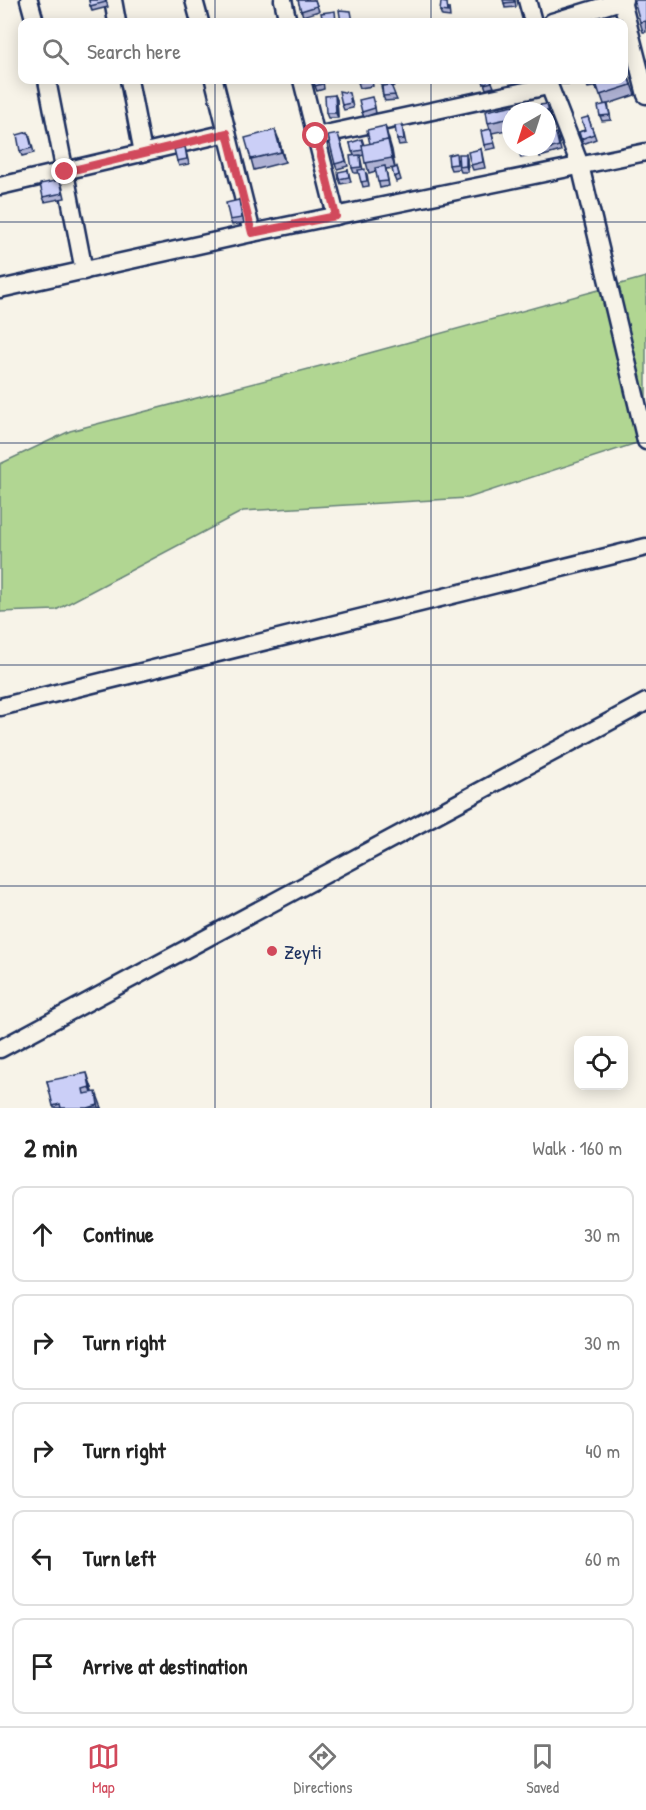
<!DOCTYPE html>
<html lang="en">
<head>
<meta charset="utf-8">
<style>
	:root { --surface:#fff; --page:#f2f2f2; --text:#222; --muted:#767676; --line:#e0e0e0; --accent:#d1495b }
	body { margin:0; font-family:"Patrick Hand",sans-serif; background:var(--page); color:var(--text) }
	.controls { position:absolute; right:18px; bottom:18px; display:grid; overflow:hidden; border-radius:12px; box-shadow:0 3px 15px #0003 }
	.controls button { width:54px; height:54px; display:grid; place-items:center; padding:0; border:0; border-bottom:2px solid var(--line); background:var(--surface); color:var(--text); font:30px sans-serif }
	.compass { position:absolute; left:502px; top:102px; width:54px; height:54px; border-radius:50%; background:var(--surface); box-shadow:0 3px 15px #0003; rotate:219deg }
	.stop { position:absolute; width:18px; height:18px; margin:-14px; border:4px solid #d1495b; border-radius:50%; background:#fff }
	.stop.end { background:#d1495b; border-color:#fff; box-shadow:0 2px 6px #0008 }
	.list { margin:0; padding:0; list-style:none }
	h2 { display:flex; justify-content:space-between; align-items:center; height:78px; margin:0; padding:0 24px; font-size:26px }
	h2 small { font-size:20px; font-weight:400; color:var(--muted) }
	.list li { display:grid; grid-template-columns:39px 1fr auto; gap:18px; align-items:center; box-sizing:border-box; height:96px; margin:0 12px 12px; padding:0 12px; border:2px solid var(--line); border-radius:12px }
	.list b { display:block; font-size:22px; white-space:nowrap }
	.list em { font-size:20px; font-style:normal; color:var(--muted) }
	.icon { flex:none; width:33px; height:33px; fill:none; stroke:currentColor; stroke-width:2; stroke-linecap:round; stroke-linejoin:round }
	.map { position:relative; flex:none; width:646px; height:1108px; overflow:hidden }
	.search { position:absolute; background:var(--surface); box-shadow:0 3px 15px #0003; left:18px; right:18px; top:18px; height:66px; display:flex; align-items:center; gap:15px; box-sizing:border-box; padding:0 21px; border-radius:12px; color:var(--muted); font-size:22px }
	.sheet { height:618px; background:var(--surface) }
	nav { display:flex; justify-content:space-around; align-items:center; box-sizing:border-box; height:84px; border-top:2px solid var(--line); background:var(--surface); font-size:16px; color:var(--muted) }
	nav a { display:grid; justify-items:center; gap:3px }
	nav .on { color:var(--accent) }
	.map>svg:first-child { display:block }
	.green { fill:#b1d692; stroke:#668278; stroke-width:1.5 }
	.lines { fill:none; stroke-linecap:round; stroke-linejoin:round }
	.street-casing { stroke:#1b2f5e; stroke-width:21 }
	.street { stroke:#f7f3e8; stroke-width:16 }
	.wall { fill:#afb2d4; stroke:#1b2f5e; stroke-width:1.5 }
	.shaded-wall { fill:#8e91ad; stroke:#1b2f5e; stroke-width:1.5 }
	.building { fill:#cbcff7; stroke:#1b2f5e; stroke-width:1.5 }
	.route { stroke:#d1495b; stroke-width:8 }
	.grid { fill:none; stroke:#1b2f5e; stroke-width:1.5; stroke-opacity:0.55 }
	.poi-dot { fill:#d1495b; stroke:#f7f3e8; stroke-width:2 }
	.labels { text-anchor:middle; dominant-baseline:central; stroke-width:4.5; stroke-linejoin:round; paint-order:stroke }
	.poi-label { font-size:20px; fill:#1b2f5e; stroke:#f7f3e8; text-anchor:start }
</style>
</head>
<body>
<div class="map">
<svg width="646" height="1108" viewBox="0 0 646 1108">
	<rect width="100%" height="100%" fill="#f7f3e8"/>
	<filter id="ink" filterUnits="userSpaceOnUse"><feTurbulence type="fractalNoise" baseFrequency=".0167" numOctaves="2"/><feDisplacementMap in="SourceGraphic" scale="12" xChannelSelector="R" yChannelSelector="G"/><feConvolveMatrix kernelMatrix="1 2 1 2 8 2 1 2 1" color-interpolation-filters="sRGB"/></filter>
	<g filter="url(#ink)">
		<path class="green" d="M646,277V440L468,498L243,511L56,610L0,612V464L70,431L351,358Z"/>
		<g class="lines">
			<g class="street-casing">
				<g id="street">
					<path d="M29,0L35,22"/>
					<path d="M113,0L117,22"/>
					<path d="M194,0L200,22"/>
					<path d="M283,0L288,22"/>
					<path d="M527,0L533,22"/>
					<path d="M622,1L646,95"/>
					<path d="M552,22L624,0"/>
					<path d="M47,80L84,271"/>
					<path d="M129,80L143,153"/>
					<path d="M214,80L252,233"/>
					<path d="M302,80L336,216"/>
					<path d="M547,80L580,165L646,441"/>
					<path d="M316,136L548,86"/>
					<path d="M0,186L227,133"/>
					<path d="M0,289L252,233L646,152"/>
					<path d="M0,707L646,547"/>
					<path d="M0,1049L646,702"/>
				</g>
			</g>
			<use href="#street" class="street"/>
		</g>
		<g class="wall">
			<path d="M89,0H106L108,7L92,11Z"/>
			<path d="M298,0H315L319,11L303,16Z"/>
			<path d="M515,0L516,7L505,8L504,3Z"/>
			<path d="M646,0V32H643L640,22Z"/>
			<path d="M449,8L450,17L442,16L440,11Z"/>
			<path d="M625,67L635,95L608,104L611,120L602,121L600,116L604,104L599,90H597L593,80H624Z"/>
			<path d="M323,80L324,89L317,91L315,86Z"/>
			<path d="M326,80H342L327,81Z"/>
			<path d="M372,80L373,86L360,88L358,82Z"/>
			<path d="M380,80H393L394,86L391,87L397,100L385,101L383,96Z"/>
			<path d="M483,80H491L494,87L486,89Z"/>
			<path d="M560,80H569L570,84H561Z"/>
			<path d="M593,80L594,87L588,88L586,83Z"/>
			<path d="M335,95L337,100L338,118H328L326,113Z"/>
			<path d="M351,98L353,108L344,110L342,105Z"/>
			<path d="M374,102L376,113L364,117L362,112Z"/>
			<path d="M547,104L554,131L547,132Z"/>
			<path d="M511,111V129L492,133L496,148L486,150L484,145L490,129L488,123Z"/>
			<path d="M588,117L596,139L583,144L579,132L585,130Z"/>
			<path d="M402,125L406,144L399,145L397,140Z"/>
			<path d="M385,126L395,168L386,169L389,186L380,188L376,171L369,173L364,155L360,156L363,170L367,174L369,186L363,187L359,173H354L352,168L354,156L350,143L365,145L370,144Z"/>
			<path d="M30,137L34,153L22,156L20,151Z"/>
			<path d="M558,138L561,151L540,157L537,147Z"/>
			<path d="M340,139L348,166L337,169L335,164Z"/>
			<path d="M279,140L285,162L254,170L251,159Z"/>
			<path d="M185,147L189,164L179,166L177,161Z"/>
			<path d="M518,147H535L537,154L521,158Z"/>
			<path d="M481,149L485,168L473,170L471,165Z"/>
			<path d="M458,159L459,169L451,170L449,165Z"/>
			<path d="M467,159L468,172H461L459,167Z"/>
			<path d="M397,167L401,180L396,182L394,177Z"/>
			<path d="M348,170L351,182L341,184L339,179Z"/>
			<path d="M62,185L65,198L45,202L43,197Z"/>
			<path d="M239,200L244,223L232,225L230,220Z"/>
			<path d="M47,1081L92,1088L93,1093L102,1108H54Z"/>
		</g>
		<g class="shaded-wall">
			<path d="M335,95L337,100L338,118L336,113Z"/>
			<path d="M385,126L392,150L395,168L392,158Z"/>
			<path d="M275,130L279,140L285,162L281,152Z"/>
			<path d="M466,154L467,159L468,172L466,166Z"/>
			<path d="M87,1073L92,1088L95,1102L90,1087Z"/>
			<path d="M96,1092L102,1108H99L98,1105Z"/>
		</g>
		<g class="building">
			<path d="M89,0H105L106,2L90,6Z"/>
			<path d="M298,0H315L317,6L301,11Z"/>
			<path d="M503,0H514V2L504,3Z"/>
			<path d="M634,0H646V21L640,22Z"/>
			<path d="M441,2L447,3L448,12L440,11Z"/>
			<path d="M339,10L351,11L353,22H341Z"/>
			<path d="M335,11L336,22H323L321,13Z"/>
			<path d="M610,17L621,19L620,22H609Z"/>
			<path d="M625,67L631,85L600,95L596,83L605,80H624V68Z"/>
			<path d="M314,80H322V84L315,86Z"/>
			<path d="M358,80H371L358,82Z"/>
			<path d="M380,80H392V81L380,82Z"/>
			<path d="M483,80H491L492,82L484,84Z"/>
			<path d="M586,80H592L593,82L586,83Z"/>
			<path d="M391,85L395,95L383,96L382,86Z"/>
			<path d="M339,91L349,93L351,103L342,105Z"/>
			<path d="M335,95L336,113H326L325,96Z"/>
			<path d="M372,97L375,108L362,112L359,100Z"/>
			<path d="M547,104L552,126L547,127V111H541L540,105Z"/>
			<path d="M607,104L610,115L600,116L598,106Z"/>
			<path d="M514,105L515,111H511V118L488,123L486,111Z"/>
			<path d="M588,117L594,134L581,139L579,132L585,130L581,119Z"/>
			<path d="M402,125L404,139L397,140L395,126Z"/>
			<path d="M385,126L389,144L388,140L370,144L367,130Z"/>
			<path d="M491,129L494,143L484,145L481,131Z"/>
			<path d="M275,130L281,152L251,159L245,138Z"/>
			<path d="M28,132L32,148L20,151L17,135Z"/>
			<path d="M556,133L559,146L538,152L537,147H547V136Z"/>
			<path d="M338,134L346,161L335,164L328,136Z"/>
			<path d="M362,139L364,145H362L363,150L352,152L350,143Z"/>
			<path d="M388,140L392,158L365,163L362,145Z"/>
			<path d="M185,147L187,159L177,161L174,149Z"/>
			<path d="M518,147H534L535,149L519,153Z"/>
			<path d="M481,149L483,162L471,165L468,152Z"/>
			<path d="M456,153L457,164L449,165L448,155Z"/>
			<path d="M458,154H466V166L459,167Z"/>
			<path d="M360,155L361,167L352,168L350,156Z"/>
			<path d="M385,166L388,181L378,182L375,168Z"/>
			<path d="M397,167L399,175L394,177L392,169Z"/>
			<path d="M365,169L367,181L361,182L358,170Z"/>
			<path d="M348,170L349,177L339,179L338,172Z"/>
			<path d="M60,180L63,193L43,197L40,184Z"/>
			<path d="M239,200L242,218L230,220L226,203Z"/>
			<path d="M87,1073L90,1087L83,1089L84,1094L96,1092L98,1105L88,1108H61L60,1104L53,1106L47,1081Z"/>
		</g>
	</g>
	<g class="lines" filter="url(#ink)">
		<path class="route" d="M65,172L227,133L252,233L336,216L316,136"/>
	</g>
	<path class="grid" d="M215,0V22M431,0V22M215,80V1108M431,80V1108M0,222H646M0,443H646M0,665H646M0,886H646"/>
	<circle class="poi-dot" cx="272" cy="951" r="6"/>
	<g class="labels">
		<g class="poi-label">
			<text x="284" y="951">Zeyti</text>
		</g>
	</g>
</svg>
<div class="controls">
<button><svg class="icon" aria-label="locate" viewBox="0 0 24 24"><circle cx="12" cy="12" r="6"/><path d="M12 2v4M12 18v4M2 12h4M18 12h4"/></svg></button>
</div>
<svg class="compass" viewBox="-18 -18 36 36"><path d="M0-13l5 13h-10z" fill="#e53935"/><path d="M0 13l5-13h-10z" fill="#767676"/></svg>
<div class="stop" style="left:316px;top:136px"></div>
<div class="stop end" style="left:65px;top:172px"></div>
<div class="search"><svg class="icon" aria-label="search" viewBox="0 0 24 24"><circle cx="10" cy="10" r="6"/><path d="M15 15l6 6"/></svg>Search here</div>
</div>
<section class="sheet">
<h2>2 min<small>Walk · 160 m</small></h2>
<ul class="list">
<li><svg class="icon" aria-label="ahead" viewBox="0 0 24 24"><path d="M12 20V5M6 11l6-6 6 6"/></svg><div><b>Continue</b></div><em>30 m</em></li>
<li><svg class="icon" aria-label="right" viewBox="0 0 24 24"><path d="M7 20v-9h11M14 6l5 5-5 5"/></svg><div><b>Turn right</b></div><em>30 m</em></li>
<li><svg class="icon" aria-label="right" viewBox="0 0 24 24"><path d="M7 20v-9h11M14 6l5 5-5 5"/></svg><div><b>Turn right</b></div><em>40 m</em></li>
<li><svg class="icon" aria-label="left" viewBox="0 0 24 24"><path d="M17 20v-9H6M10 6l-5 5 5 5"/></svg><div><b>Turn left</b></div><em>60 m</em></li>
<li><svg class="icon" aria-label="arrive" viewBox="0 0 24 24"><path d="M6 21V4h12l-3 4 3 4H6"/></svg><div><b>Arrive at destination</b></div></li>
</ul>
</section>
<nav>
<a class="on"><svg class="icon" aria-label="map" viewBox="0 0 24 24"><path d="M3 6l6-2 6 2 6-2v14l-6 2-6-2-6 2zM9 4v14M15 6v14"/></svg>Map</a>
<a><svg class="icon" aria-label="directions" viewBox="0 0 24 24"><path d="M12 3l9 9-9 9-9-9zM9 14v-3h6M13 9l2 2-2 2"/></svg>Directions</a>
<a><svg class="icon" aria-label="saved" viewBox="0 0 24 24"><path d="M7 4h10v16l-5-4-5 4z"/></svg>Saved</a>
</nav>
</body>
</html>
